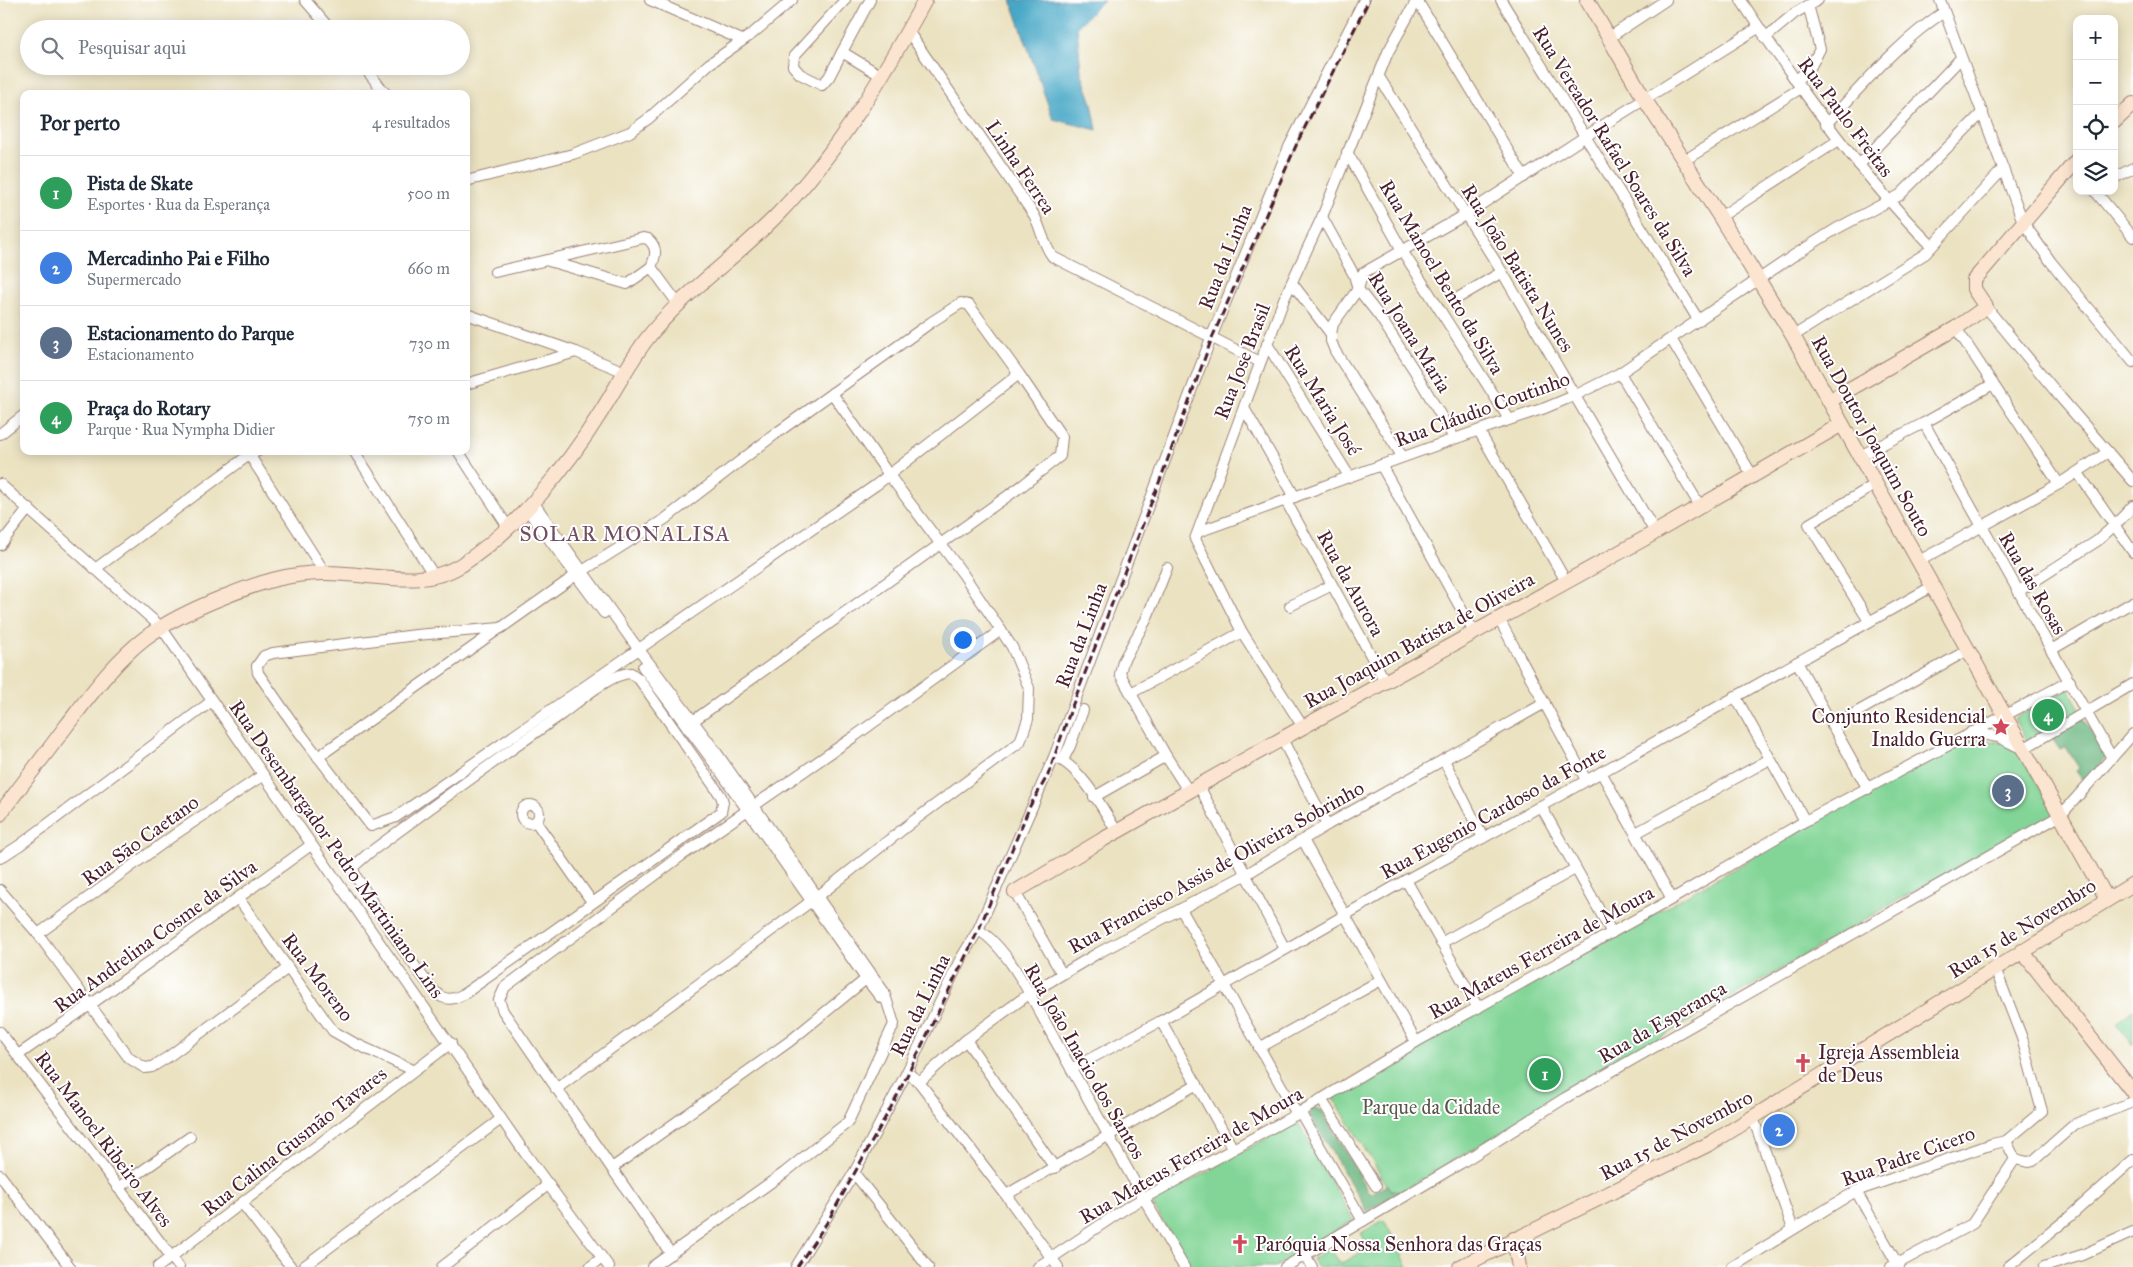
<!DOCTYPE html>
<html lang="pt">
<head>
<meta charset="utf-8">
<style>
	:root { --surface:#fff; --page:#f6f6f7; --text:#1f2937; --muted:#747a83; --line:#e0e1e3; --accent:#7c3aed }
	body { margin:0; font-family:"IM FELL Great Primer",serif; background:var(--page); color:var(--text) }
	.controls { position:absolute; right:15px; top:15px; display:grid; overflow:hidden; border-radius:10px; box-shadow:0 2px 12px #0003 }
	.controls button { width:45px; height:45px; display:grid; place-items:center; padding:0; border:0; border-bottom:1px solid var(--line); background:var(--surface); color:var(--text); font:25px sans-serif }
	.you { position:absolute; left:962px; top:639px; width:18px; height:18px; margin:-12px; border:4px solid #fff; border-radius:50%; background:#1a73e8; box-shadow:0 0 0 8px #1a73e833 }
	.badge { display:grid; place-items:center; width:32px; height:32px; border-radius:50%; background:var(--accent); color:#fff; font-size:16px; font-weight:700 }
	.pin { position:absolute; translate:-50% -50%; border:2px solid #fff; box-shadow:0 1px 5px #0006 }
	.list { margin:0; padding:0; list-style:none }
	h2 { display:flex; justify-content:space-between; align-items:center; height:65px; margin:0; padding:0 20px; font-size:21px }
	h2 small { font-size:16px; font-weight:400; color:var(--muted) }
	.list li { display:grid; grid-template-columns:32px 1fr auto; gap:15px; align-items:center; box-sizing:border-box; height:75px; padding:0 20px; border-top:1px solid var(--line) }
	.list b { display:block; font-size:19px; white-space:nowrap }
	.list p { margin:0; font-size:16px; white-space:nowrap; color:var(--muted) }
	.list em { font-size:16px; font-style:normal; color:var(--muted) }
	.icon { flex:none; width:28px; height:28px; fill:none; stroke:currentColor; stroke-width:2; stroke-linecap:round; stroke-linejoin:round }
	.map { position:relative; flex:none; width:2133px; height:1267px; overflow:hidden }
	.search { position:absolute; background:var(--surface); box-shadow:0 2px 12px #0003; left:20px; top:20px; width:450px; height:55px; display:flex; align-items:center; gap:12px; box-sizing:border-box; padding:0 18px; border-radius:28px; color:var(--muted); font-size:19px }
	.panel { position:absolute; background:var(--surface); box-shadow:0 2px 12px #0003; left:20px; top:90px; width:450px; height:365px; border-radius:10px }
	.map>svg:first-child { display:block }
	.green { fill:#83d597; stroke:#667a61 }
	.forest { fill:#6ab680; stroke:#5a6a56 }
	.water { fill:#47a7c6; stroke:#486378 }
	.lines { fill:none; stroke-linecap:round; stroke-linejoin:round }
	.street-casing { stroke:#9a8076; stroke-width:12 }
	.secondary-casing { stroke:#9a8076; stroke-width:16 }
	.street { stroke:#fff; stroke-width:10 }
	.secondary { stroke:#fce5d0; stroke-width:14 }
	.rail { stroke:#4a1f2b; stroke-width:3; stroke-dasharray:8 4; stroke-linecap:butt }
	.labels { text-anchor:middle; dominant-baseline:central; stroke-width:4; stroke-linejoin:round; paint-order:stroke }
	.street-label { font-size:20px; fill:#4a1f2b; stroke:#fff }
	.poi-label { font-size:20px; fill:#4a1f2b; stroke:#fff; text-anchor:start }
	.park-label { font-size:20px; fill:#5b564b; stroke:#fff }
	.neighbourhood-label { font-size:21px; letter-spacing:1px; fill:#734d62; stroke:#fff }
</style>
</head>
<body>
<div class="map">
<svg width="2133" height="1267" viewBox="0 0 2133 1267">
	<rect width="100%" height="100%" fill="#fff"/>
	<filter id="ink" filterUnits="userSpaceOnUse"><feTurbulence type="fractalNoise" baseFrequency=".02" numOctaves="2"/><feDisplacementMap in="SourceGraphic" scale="10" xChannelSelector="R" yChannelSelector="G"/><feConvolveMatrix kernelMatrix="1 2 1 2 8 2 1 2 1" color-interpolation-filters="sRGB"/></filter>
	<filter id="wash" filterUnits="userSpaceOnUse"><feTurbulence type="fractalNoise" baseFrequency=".0096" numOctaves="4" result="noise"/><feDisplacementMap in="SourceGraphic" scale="20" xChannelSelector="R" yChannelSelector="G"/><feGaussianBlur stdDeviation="1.12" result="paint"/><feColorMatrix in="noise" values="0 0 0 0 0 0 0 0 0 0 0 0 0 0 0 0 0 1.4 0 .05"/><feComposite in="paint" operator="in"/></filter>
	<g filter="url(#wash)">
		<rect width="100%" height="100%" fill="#ebe2c1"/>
		<g class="green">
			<path d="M2068,688L2081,711L2028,742L2014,719Z"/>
			<path d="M1977,739L2011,744L2022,755L2055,815L1912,892L1775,973L1701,1014L1402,1191L1390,1190L1333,1097L1420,1045L1746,862L1799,829L1967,741Z"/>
			<path d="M2133,1010V1045L2116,1023Z"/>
			<path d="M1297,1121L1353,1220L1275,1267H1190L1152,1203Z"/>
			<path d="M1384,1220L1408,1267H1317L1312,1259L1330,1249L1341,1264L1369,1248L1361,1233Z"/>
		</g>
		<g class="forest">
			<path d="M2083,718L2106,757L2084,782L2076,771L2079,768L2066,747L2060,750L2052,738Z"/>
			<path d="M1317,1108L1322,1111L1369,1193L1374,1192L1387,1185L1390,1190L1402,1191L1367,1211L1309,1114L1311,1109Z"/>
		</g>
		<path class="water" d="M1011,0H1104L1077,27L1081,72L1092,103L1097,130L1053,119Z"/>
	</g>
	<g filter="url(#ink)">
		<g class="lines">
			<g class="street-casing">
				<g id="street">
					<path d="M305,0L330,29"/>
					<path d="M650,0L742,40"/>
					<path d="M870,0L842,52L880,75"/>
					<path d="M1417,0L1524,177"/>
					<path d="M1501,0L1699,321"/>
					<path d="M1741,0C1760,30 1781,59 1801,88C1841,144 1883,198 1932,246"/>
					<path d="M1940,0L2023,222L2051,262L2133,362"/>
					<path d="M908,31L1034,215C1041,228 1044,247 1053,257L1260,362"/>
					<path d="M1610,37L1666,0"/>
					<path d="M1765,38L1795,13L1818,0"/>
					<path d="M842,52L829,77L822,85L800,74L793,66L794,56L845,0"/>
					<path d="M363,66L386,94"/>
					<path d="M1379,77L1502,272L1655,532"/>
					<path d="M1796,81L1811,66L1820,49L1808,5"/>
					<path d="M1826,124C1864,84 1898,42 1944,12"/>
					<path d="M1347,152L1403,252L1509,419"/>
					<path d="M1685,160L1801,88"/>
					<path d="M1859,165L1961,58"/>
					<path d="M2114,178L2133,168"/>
					<path d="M466,181L573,154L630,132L648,119L709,64L752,34L792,0"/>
					<path d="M2095,191L2133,237"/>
					<path d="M1322,217L1354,275L1358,289L1380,317L1414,370L1454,438"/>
					<path d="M1720,217L1839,140"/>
					<path d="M549,261L627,284L651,267"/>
					<path d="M495,272L643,238L648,239C658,248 656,256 651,267L679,305"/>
					<path d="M1292,283L1331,334V341L1335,351L1402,456"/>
					<path d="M1456,299L1502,272"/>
					<path d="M1986,307L2061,398L2133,481"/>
					<path d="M466,314L576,352L625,372"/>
					<path d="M1956,328L2059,484"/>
					<path d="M1331,334L1333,324L1358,289L1363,273L1465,215L1586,136L1758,28"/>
					<path d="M1793,336L1925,254L2003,169"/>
					<path d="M1671,339L1752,475"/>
					<path d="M1267,344L1349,476"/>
					<path d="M1620,373L1700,506"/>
					<path d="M466,384L576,352"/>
					<path d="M1244,408L1295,497"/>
					<path d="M1924,423L2112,758"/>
					<path d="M1479,431L1567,583"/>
					<path d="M0,434L24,415"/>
					<path d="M247,451L325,573"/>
					<path d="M354,451L435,577"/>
					<path d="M458,451L508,527"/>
					<path d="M1860,456L1924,423L1993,384"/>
					<path d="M1381,465L1474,632"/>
					<path d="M2078,473L2133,552"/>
					<path d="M0,484L161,627L525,1153L609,1267"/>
					<path d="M1286,501L1385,681"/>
					<path d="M533,502L631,639L714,749L884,992L894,1024L848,1122L784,1173L652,1267"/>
					<path d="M526,508L604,613"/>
					<path d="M1198,532C1313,491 1428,446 1545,408L1576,395L1620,373L1796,254L1836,229L1900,195L1983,112"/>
					<path d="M0,545L29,508"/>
					<path d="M1919,561L2059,484L2108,452"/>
					<path d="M1167,568L1146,620L1123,661L1120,674L1166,756L1189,792"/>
					<path d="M95,569L249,455L258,451"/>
					<path d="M2019,591L2097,541L2115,525L2133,506"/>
					<path d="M1290,606L1332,585"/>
					<path d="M1499,619L1586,780"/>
					<path d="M1869,621L1809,524L1876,484"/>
					<path d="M2051,650L2133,602"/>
					<path d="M1797,662L1868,789"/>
					<path d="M643,667L720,771L866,979L881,998"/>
					<path d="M631,673L639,679L721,796L723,802L721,812L464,994C458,997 450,1001 442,997C426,990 368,895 355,875L353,867L369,853C433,806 497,759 562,714C578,702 611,673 631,673Z"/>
					<path d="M1131,693L1242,632"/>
					<path d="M1735,696L1805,821"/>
					<path d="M1832,726L1968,650"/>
					<path d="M1303,727L1242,632L1195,539L1284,299L1322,217L1388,52L1417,0"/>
					<path d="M687,728L693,721L1023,485L1060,456L1062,437L1019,374L969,305L961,303L930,323L778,432L665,519L576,575L501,628L416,635L273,653L264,656L257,666L258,673L294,725L371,826L396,817L876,485L1019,374"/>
					<path d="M1971,732L1998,737L2023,749L2133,684"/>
					<path d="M1282,739L1327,825"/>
					<path d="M318,757L500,628"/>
					<path d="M1054,757C1080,765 1103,809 1117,832"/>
					<path d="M1063,760L1070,746L1083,710"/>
					<path d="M1444,760L1483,838"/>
					<path d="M1601,772L1672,899"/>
					<path d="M1199,786L1285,949"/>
					<path d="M1094,797L1166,756"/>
					<circle cx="530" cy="814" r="9"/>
					<path d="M1541,806L1612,933"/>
					<path d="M536,822L592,902"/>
					<path d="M1636,833L1770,759"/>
					<path d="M1303,840L1416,1042"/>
					<path d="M0,858L20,845L212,701"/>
					<path d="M1406,880L1478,1008"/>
					<path d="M0,890L38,934L129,1058L145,1068L152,1067L168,1057L288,968"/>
					<path d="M1015,892L1062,974"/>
					<path d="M238,898L333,1031L354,1043L413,1070"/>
					<path d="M1181,909L1297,1114"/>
					<path d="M978,930C1009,946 1039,1012 1056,1042C1099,1117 1139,1193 1184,1267"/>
					<path d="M38,934L177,833L263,775"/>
					<path d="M1441,943L1575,869"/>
					<path d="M1995,968L2022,1038L2042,1111L2006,1141"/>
					<path d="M1161,1021L1233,1149"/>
					<path d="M0,1032L179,1267"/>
					<path d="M966,1040L1055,1168"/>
					<path d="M1259,1048L1381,980"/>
					<path d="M18,1055L90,1005L311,845"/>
					<path d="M1071,1069L1161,1021L1406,880L1541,806L1933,586"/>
					<path d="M907,1072L919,1082L1006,1195L1058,1267"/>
					<path d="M919,1082L966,1040L1029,994L1098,953L1245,875L1327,825L1545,703"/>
					<path d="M556,1089L817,897L912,822L1020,742L1028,719L1029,688L1012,647L963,574L889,475L832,393"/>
					<path d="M1321,1099L1376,1186"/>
					<path d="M1300,1112L1363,1221"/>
					<path d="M1753,1118L1793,1229"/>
					<path d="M2015,1159L2028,1162L2033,1161L2075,1124L2133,1102"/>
					<path d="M612,1168L790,1041L866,979L872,977"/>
					<path d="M854,1173L928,1267"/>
					<path d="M0,1175L70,1267"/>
					<path d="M118,1188L190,1137"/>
					<path d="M1856,1191L1899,1267"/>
					<path d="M1006,1195L1197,1084"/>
					<path d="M242,1203L291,1267"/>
					<path d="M671,1254L503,1011L499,1000L505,987L681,856L855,736L1001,630"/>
					<path d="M1305,1255L1312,1267"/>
					<path d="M158,1267L451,1043"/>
					<path d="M303,1267L501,1119"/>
					<path d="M442,1267L549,1184"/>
					<path d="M590,1267L602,1258"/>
					<path d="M796,1267L854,1173L907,1072L960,960L978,930L1054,757L1211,338L1289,147L1364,0"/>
					<path d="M1038,1267L1126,1208L1297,1114L1416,1042L1672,899L1805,821L2070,681"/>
					<path d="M1285,1267L1461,1163L1565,1098L2061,815L2133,734"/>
					<path d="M1732,1267L1856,1191L1992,1144L2006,1141L2015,1159"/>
					<path d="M1891,1267L1972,1224L2015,1159"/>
					<path d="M2008,1267L2068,1218L2133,1160"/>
					<path d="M2044,1267L2082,1255L2133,1232"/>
				</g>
			</g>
			<g class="secondary-casing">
				<g id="secondary">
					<path d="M1587,0L1645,100L1720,217L1793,336L2107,899"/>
					<path d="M2114,122L2133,104"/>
					<path d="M1829,401L1956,328L1986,307L1974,289V280L2077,160"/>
					<path d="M0,814C22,784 45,755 67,725C91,694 114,662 145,638C169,620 198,607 226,596C258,583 292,572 327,573C370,573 422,590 461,565C516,530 567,467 601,412C616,388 629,363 646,340C683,292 736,258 778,214C839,151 883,76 925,0"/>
					<path d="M1015,892L1102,840L1303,727L1642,540L1842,424"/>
					<path d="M2022,951L2133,1092"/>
					<path d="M1514,1239L1519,1267"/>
					<path d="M1460,1267L1711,1143L2133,884"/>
				</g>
			</g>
			<use href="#street" class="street"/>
			<use href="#secondary" class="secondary"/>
			<path class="rail" d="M797,1267L828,1221L895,1100L979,929L1030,806L1048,775L1071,709L1162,475L1212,338L1298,141L1369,0"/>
		</g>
	</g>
	<defs>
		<g id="sight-bare" transform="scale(1.5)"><path d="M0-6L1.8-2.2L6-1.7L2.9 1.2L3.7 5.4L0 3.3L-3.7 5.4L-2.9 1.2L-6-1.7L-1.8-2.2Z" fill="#d1495b" stroke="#fff" stroke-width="2.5" paint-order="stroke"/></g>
		<g id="church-bare" transform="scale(1.5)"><path d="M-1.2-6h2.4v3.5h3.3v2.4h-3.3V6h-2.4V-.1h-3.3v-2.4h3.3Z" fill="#d1495b" stroke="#fff" stroke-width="2.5" paint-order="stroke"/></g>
	</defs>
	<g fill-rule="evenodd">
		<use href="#sight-bare" x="2001" y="727"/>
		<use href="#church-bare" x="1803" y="1063"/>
		<use href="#church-bare" x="1240" y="1244"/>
	</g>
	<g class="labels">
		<g class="street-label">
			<text transform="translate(1846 117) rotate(53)">Rua Paulo Freitas</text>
			<text transform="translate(1615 151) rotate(58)">Rua Vereador Rafael Soares da Silva</text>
			<text transform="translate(1021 167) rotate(56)">Linha Ferrea</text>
			<text transform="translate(1225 257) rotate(-68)">Rua da Linha</text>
			<text transform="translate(1518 268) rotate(58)">Rua João Batista Nunes</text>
			<text transform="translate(1442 277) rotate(59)">Rua Manoel Bento da Silva</text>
			<text transform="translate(1410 332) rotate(58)">Rua Joana Maria</text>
			<text transform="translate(1242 361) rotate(-69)">Rua Jose Brasil</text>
			<text transform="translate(1323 400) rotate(58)">Rua Maria José</text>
			<text transform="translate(1482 409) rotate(-20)">Rua Cláudio Coutinho</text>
			<text transform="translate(1872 436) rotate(61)">Rua Doutor Joaquim Souto</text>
			<text transform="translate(1351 583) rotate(61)">Rua da Aurora</text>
			<text transform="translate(2033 583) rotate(60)">Rua das Rosas</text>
			<text transform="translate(1081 635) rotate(-69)">Rua da Linha</text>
			<text transform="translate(1419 640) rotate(-29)">Rua Joaquim Batista de Oliveira</text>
			<text transform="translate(1493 812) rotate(-29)">Rua Eugenio Cardoso da Fonte</text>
			<text transform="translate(140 840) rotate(-36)">Rua São Caetano</text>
			<text transform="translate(337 849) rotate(55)">Rua Desembargador Pedro Martiniano Lins</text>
			<text transform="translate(1216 867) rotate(-29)">Rua Francisco Assis de Oliveira Sobrinho</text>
			<text transform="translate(2022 928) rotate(-32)">Rua 15 de Novembro</text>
			<text transform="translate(155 936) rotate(-36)">Rua Andrelina Cosme da Silva</text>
			<text transform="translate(1541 952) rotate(-29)">Rua Mateus Ferreira de Moura</text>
			<text transform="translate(318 977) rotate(53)">Rua Moreno</text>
			<text transform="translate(920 1005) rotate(-64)">Rua da Linha</text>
			<text transform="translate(1662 1022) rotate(-30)">Rua da Esperança</text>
			<text transform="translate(1085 1061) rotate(60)">Rua João Inacio dos Santos</text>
			<text transform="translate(1676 1135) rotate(-28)">Rua 15 de Novembro</text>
			<text transform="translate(104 1139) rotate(53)">Rua Manoel Ribeiro Alves</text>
			<text transform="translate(294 1141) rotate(-38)">Rua Calina Gusmão Tavares</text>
			<text transform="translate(1191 1155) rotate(-30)">Rua Mateus Ferreira de Moura</text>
			<text transform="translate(1908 1156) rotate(-20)">Rua Padre Cicero</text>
		</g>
		<g class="poi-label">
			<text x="1986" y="716" text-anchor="end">Conjunto Residencial<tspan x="1986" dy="23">Inaldo Guerra</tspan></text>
			<text x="1818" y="1052">Igreja Assembleia<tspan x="1818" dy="23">de Deus</tspan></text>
			<text x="1255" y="1244">Paróquia Nossa Senhora das Graças</text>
		</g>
		<g class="park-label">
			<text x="1431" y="1107">Parque da Cidade</text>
		</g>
		<g class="neighbourhood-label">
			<text x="625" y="534">SOLAR MONALISA</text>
		</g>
	</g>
</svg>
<div class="controls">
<button>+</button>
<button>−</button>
<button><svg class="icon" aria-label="locate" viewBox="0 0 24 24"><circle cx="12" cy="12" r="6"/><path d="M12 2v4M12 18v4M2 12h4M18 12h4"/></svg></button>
<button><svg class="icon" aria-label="layers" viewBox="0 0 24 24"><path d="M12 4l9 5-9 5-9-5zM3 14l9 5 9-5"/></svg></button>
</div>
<div class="you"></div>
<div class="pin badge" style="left:1545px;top:1074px;background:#2e9e5b">1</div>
<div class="pin badge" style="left:1779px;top:1130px;background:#3f7fe0">2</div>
<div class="pin badge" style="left:2008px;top:791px;background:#5c6f8a">3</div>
<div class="pin badge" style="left:2048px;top:715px;background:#2e9e5b">4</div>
<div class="search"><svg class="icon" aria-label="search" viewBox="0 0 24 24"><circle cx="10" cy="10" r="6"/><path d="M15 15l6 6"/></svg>Pesquisar aqui</div>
<section class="panel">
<h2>Por perto<small>4 resultados</small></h2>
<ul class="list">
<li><span class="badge" style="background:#2e9e5b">1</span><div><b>Pista de Skate</b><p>Esportes · Rua da Esperança</p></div><em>500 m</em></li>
<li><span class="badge" style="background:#3f7fe0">2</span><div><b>Mercadinho Pai e Filho</b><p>Supermercado</p></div><em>660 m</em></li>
<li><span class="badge" style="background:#5c6f8a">3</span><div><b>Estacionamento do Parque</b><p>Estacionamento</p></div><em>730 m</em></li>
<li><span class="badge" style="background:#2e9e5b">4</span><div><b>Praça do Rotary</b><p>Parque · Rua Nympha Didier</p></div><em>750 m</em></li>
</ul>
</section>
</div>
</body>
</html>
